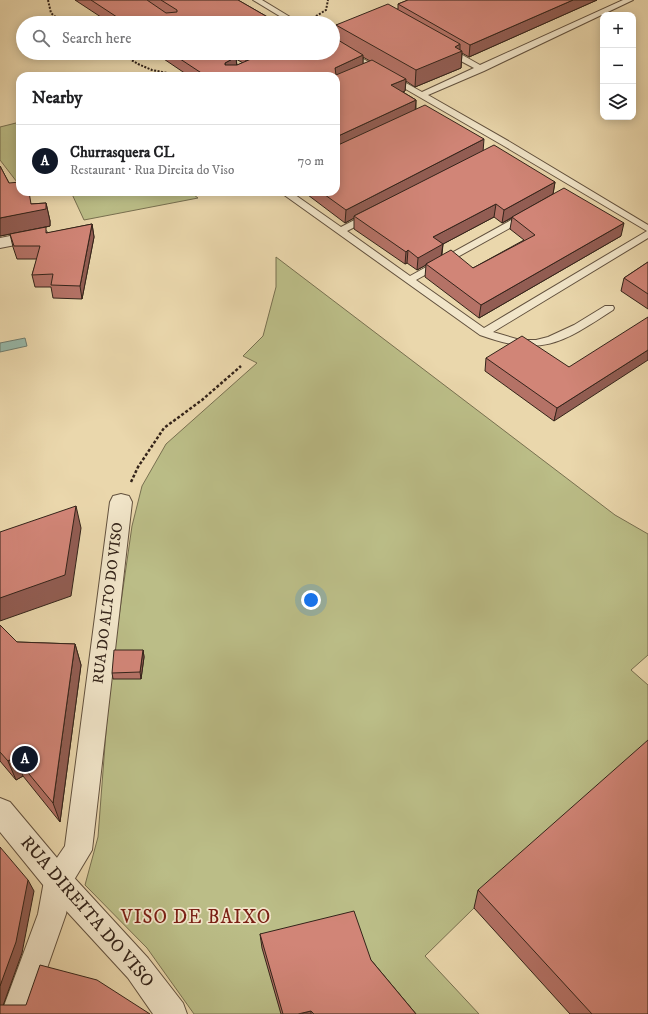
<!DOCTYPE html>
<html lang="en">
<head>
<meta charset="utf-8">
<style>
	:root { --surface:#fff; --page:#f6f6f6; --text:#202124; --muted:#757577; --line:#e0e0e0; --accent:#111827 }
	body { margin:0; font-family:"IM FELL DW Pica",serif; background:var(--page); color:var(--text) }
	.controls { position:absolute; right:12px; top:12px; display:grid; overflow:hidden; border-radius:8px; box-shadow:0 2px 10px #0003 }
	.controls button { width:36px; height:36px; display:grid; place-items:center; padding:0; border:0; border-bottom:1px solid var(--line); background:var(--surface); color:var(--text); font:20px sans-serif }
	.you { position:absolute; left:311px; top:600px; width:14px; height:14px; margin:-10px; border:3px solid #fff; border-radius:50%; background:#1a73e8; box-shadow:0 0 0 6px #1a73e833 }
	.badge { display:grid; place-items:center; width:26px; height:26px; border-radius:50%; background:var(--accent); color:#fff; font-size:13px; font-weight:700 }
	.pin { position:absolute; translate:-50% -50%; border:2px solid #fff; box-shadow:0 1px 4px #0006 }
	.list { margin:0; padding:0; list-style:none }
	h2 { display:flex; justify-content:space-between; align-items:center; height:52px; margin:0; padding:0 16px; font-size:17px }
	h2 small { font-size:13px; font-weight:400; color:var(--muted) }
	.list li { display:grid; grid-template-columns:26px 1fr auto; gap:12px; align-items:center; box-sizing:border-box; height:72px; padding:0 16px; border-top:1px solid var(--line) }
	.list b { display:block; font-size:15px; white-space:nowrap }
	.list p { margin:0; font-size:13px; white-space:nowrap; color:var(--muted) }
	.list em { font-size:13px; font-style:normal; color:var(--muted) }
	.icon { flex:none; width:22px; height:22px; fill:none; stroke:currentColor; stroke-width:2; stroke-linecap:round; stroke-linejoin:round }
	.map { position:relative; flex:none; width:648px; height:1014px; overflow:hidden }
	.search { position:absolute; background:var(--surface); box-shadow:0 2px 10px #0003; left:16px; top:16px; width:324px; height:44px; display:flex; align-items:center; gap:10px; box-sizing:border-box; padding:0 14px; border-radius:22px; color:var(--muted); font-size:15px }
	.panel { position:absolute; background:var(--surface); box-shadow:0 2px 10px #0003; left:16px; top:72px; width:324px; height:124px; border-radius:12px }
	.map>svg:first-child { display:block }
	.green { fill:#bbbd87; stroke:#787050 }
	.water { fill:#98baab; stroke:#707e71 }
	.lines { fill:none; stroke-linecap:round; stroke-linejoin:round }
	.service-casing { stroke:#62513e; stroke-width:2 }
	.minor-casing { stroke:#62513e; stroke-width:2 }
	.tertiary-casing { stroke:#62513e; stroke-width:2 }
	.path-far1 { stroke:#34241a; stroke-width:2; stroke-dasharray:2 1.5; stroke-linecap:butt }
	.path { stroke:#34241a; stroke-width:2.5; stroke-dasharray:3 2; stroke-linecap:butt }
	.service { fill:#f1e5c9; fill-rule:evenodd }
	.minor { fill:#f1e5c9; fill-rule:evenodd }
	.tertiary { fill:#f1e5c9; fill-rule:evenodd }
	.wall { fill:#b47266; stroke:#34241a; fill-rule:evenodd }
	.shaded-wall { fill:#925d53; stroke:#34241a }
	.building { fill:#d18577; stroke:#34241a }
	.labels { text-anchor:middle; dominant-baseline:central; stroke-width:3.5; stroke-linejoin:round; paint-order:stroke }
	.street-label { font-size:15px; fill:#34241a; stroke:#f1e5c9 }
	.near-street-label { font-size:18px; fill:#34241a; stroke:#f1e5c9 }
	.near-neighbourhood-label { font-size:19px; letter-spacing:1px; fill:#7a1f14; stroke:#f1e5c9 }
</style>
</head>
<body>
<div class="map">
<svg width="648" height="1014" viewBox="0 0 648 1014">
	<rect width="100%" height="100%" fill="#ead7ac"/>
	<filter id="stains"><feTurbulence type="fractalNoise" baseFrequency=".005" numOctaves="4"/><feColorMatrix values="0 0 0 0 .2 0 0 0 0 .09 0 0 0 0 .02 0 0 0 .5 -.17"/></filter>
	<radialGradient id="worn" r=".72"><stop offset=".6" stop-color="#630" stop-opacity="0"/><stop offset="1" stop-color="#630" stop-opacity=".3"/></radialGradient>
	<g class="green">
		<path d="M20,122V186L0,160V127Z"/>
		<path d="M71,192H190L198,198L84,220Z"/>
		<path d="M276,257L615,515L648,534V655L631,670L648,685V752L474,908L425,956L479,1014H194L147,948L85,885L98,837L110,679L132,526L142,486L166,444L257,363L243,356L263,336L276,287Z"/>
	</g>
	<path class="water" d="M25,338L27,346L0,352V343Z"/>
	<g class="lines">
		<g class="service-casing">
			<g id="service">
				<path d="M253,0H262L300,23H291Z"/>
				<path d="M623,0H633L484,71L428,95L510,142L648,225V238L493,332L520,340H536L548,337L574,325L605,306H613L614,308L613,310C561,344 541,357 480,335L280,192H291L341,227L366,214H372L374,216L372,218L347,231L410,276L522,214H528L530,216L528,218L416,280L484,328L647,231L504,146L333,47V42L422,92L474,68L444,52V48H450L480,65Z"/>
				<path d="M352,23H355V27L333,35V30Z"/>
			</g>
		</g>
		<g class="minor-casing">
			<g id="minor">
				<path d="M40,230L46,231L49,235L46,239L0,248V238Z"/>
				<path d="M121,494L129,496L132,502L92,850L71,885L66,914L31,1014H1L38,914L44,881L48,871L65,846L110,502L113,496Z"/>
			</g>
		</g>
		<g class="tertiary-casing">
			<path id="tertiary" d="M0,798L10,802L68,871L148,958L183,1003L187,1014H153L128,978L48,891L0,832Z"/>
		</g>
		<g class="path-far1">
			<path d="M48,0L51,13L63,23"/>
			<path d="M313,18L326,10L328,0"/>
			<path d="M120,53L138,64L152,70L183,76"/>
		</g>
		<path class="path" d="M131,482L138,467L164,428L202,400L241,366"/>
		<use href="#service" class="service"/>
		<use href="#minor" class="minor"/>
		<use href="#tertiary" class="tertiary"/>
	</g>
	<g class="wall">
		<path d="M75,0H238L278,23H110Z"/>
		<path d="M408,0H597L469,57L462,53L461,68L415,87L406,81L405,91L403,92L416,100V109L483,151L555,182L553,194L621,236L479,318L425,277L426,265L417,270L407,263L405,264L354,229V218L345,223L304,192H336V76H189L155,53H333L336,39V25L398,9V4ZM363,57L370,61L363,64ZM236,59L243,63L237,65ZM494,217L502,223L512,218L510,229L524,240L473,268L442,255L443,244Z"/>
		<path d="M0,166L9,183L31,204L46,203L50,221V226L34,230L48,233L92,224L94,237L82,299L53,298L51,287H35L32,275L37,259H17L13,247L10,234L0,236Z"/>
		<path d="M648,262V309L621,291L624,278Z"/>
		<path d="M486,358L569,367L554,421L485,371Z"/>
		<path d="M0,625L17,642L75,644L81,665L60,822L23,776L16,780L0,761Z"/>
		<path d="M143,650L144,657L141,679H113L112,673Z"/>
		<path d="M478,890L648,1014H570L474,908Z"/>
		<path d="M260,934L371,960L416,1014H281L262,948Z"/>
	</g>
	<g class="shaded-wall">
		<path d="M573,0H597L469,57L470,45Z"/>
		<path d="M460,44V52L462,51L461,68L415,87L416,70L455,47Z"/>
		<path d="M246,53H275L246,65Z"/>
		<path d="M363,55V67L336,79L335,68Z"/>
		<path d="M236,57L237,69L225,65V63Z"/>
		<path d="M406,79L405,91L391,97V85Z"/>
		<path d="M416,100L415,112L336,149V137Z"/>
		<path d="M484,139L483,152L354,216V218L345,223L346,210Z"/>
		<path d="M555,182L553,194L502,223L504,210Z"/>
		<path d="M46,203L50,221V226L0,236V218L33,211Z"/>
		<path d="M496,204L494,217L443,244L441,257L426,264V265L417,270L418,258L433,237Z"/>
		<path d="M624,223L621,236L479,318L481,305Z"/>
		<path d="M92,224L94,237L82,299L80,286Z"/>
		<path d="M408,250L407,263L405,264L406,252Z"/>
		<path d="M648,350V360L554,421L557,408Z"/>
		<path d="M76,506L81,528L71,596L0,621V598Z"/>
		<path d="M75,644L81,665L60,822L53,803Z"/>
		<path d="M143,650L144,657L141,679L140,672Z"/>
		<path d="M15,757L23,776L16,780L8,761Z"/>
		<path d="M28,880L34,891L22,953L0,1014V986Z"/>
		<path d="M311,1011V1014H298Z"/>
	</g>
	<g class="building">
		<path d="M91,0H147L166,13L177,12V10L161,0H238L278,23H126Z"/>
		<path d="M408,0H573L470,45L398,4Z"/>
		<path d="M388,4L460,44L455,47L462,51L416,70L336,25Z"/>
		<path d="M333,37L363,55L335,68L336,75L372,60L406,79L391,85L416,100L336,137V76H206L171,53H231L236,57L225,63V65H237L265,53H333Z"/>
		<path d="M425,105L484,139L346,210L321,192H336V146Z"/>
		<path d="M494,145L555,182L504,210L496,204L433,237L443,244L418,258L408,250L406,252L354,216Z"/>
		<path d="M0,166L9,183L20,182V192H29L31,204L46,203V209L0,218Z"/>
		<path d="M564,188L624,223L481,305L426,264L451,250L473,268L535,235L512,217Z"/>
		<path d="M92,224L80,286L51,285L53,274L32,275L40,246H14L10,234L46,227V233Z"/>
		<path d="M648,262V294L624,278Z"/>
		<path d="M648,317V350L557,408L486,358L522,336L569,367Z"/>
		<path d="M76,506L65,575L0,598V532Z"/>
		<path d="M0,625L17,642L75,644L53,803L15,757L8,761L0,752Z"/>
		<path d="M114,650H143L140,672L112,673Z"/>
		<path d="M648,740V1014H592L478,890Z"/>
		<path d="M0,847L28,880L16,942L0,986Z"/>
		<path d="M354,911L371,960L416,1014H314L311,1011L298,1014H283L260,934Z"/>
		<path d="M40,965L97,980L150,1014H0V1005H26Z"/>
	</g>
	<g class="labels">
		<g class="street-label">
			<text transform="translate(108 603) rotate(-83)">RUA DO ALTO DO VISO</text>
		</g>
		<g class="near-street-label">
			<text transform="translate(87 912) rotate(49)">RUA DIREITA DO VISO</text>
		</g>
		<g class="near-neighbourhood-label">
			<text x="196" y="917">VISO DE BAIXO</text>
		</g>
	</g>
	<rect width="100%" height="100%" filter="url(#stains)"/>
	<rect width="100%" height="100%" fill="url(#worn)"/>
</svg>
<div class="controls">
<button>+</button>
<button>−</button>
<button><svg class="icon" aria-label="layers" viewBox="0 0 24 24"><path d="M12 4l9 5-9 5-9-5zM3 14l9 5 9-5"/></svg></button>
</div>
<div class="you"></div>
<div class="pin badge" style="left:25px;top:759px">A</div>
<div class="search"><svg class="icon" aria-label="search" viewBox="0 0 24 24"><circle cx="10" cy="10" r="6"/><path d="M15 15l6 6"/></svg>Search here</div>
<section class="panel">
<h2>Nearby<small></small></h2>
<ul class="list">
<li><span class="badge">A</span><div><b>Churrasquera CL</b><p>Restaurant · Rua Direita do Viso</p></div><em>70 m</em></li>
</ul>
</section>
</div>
</body>
</html>
